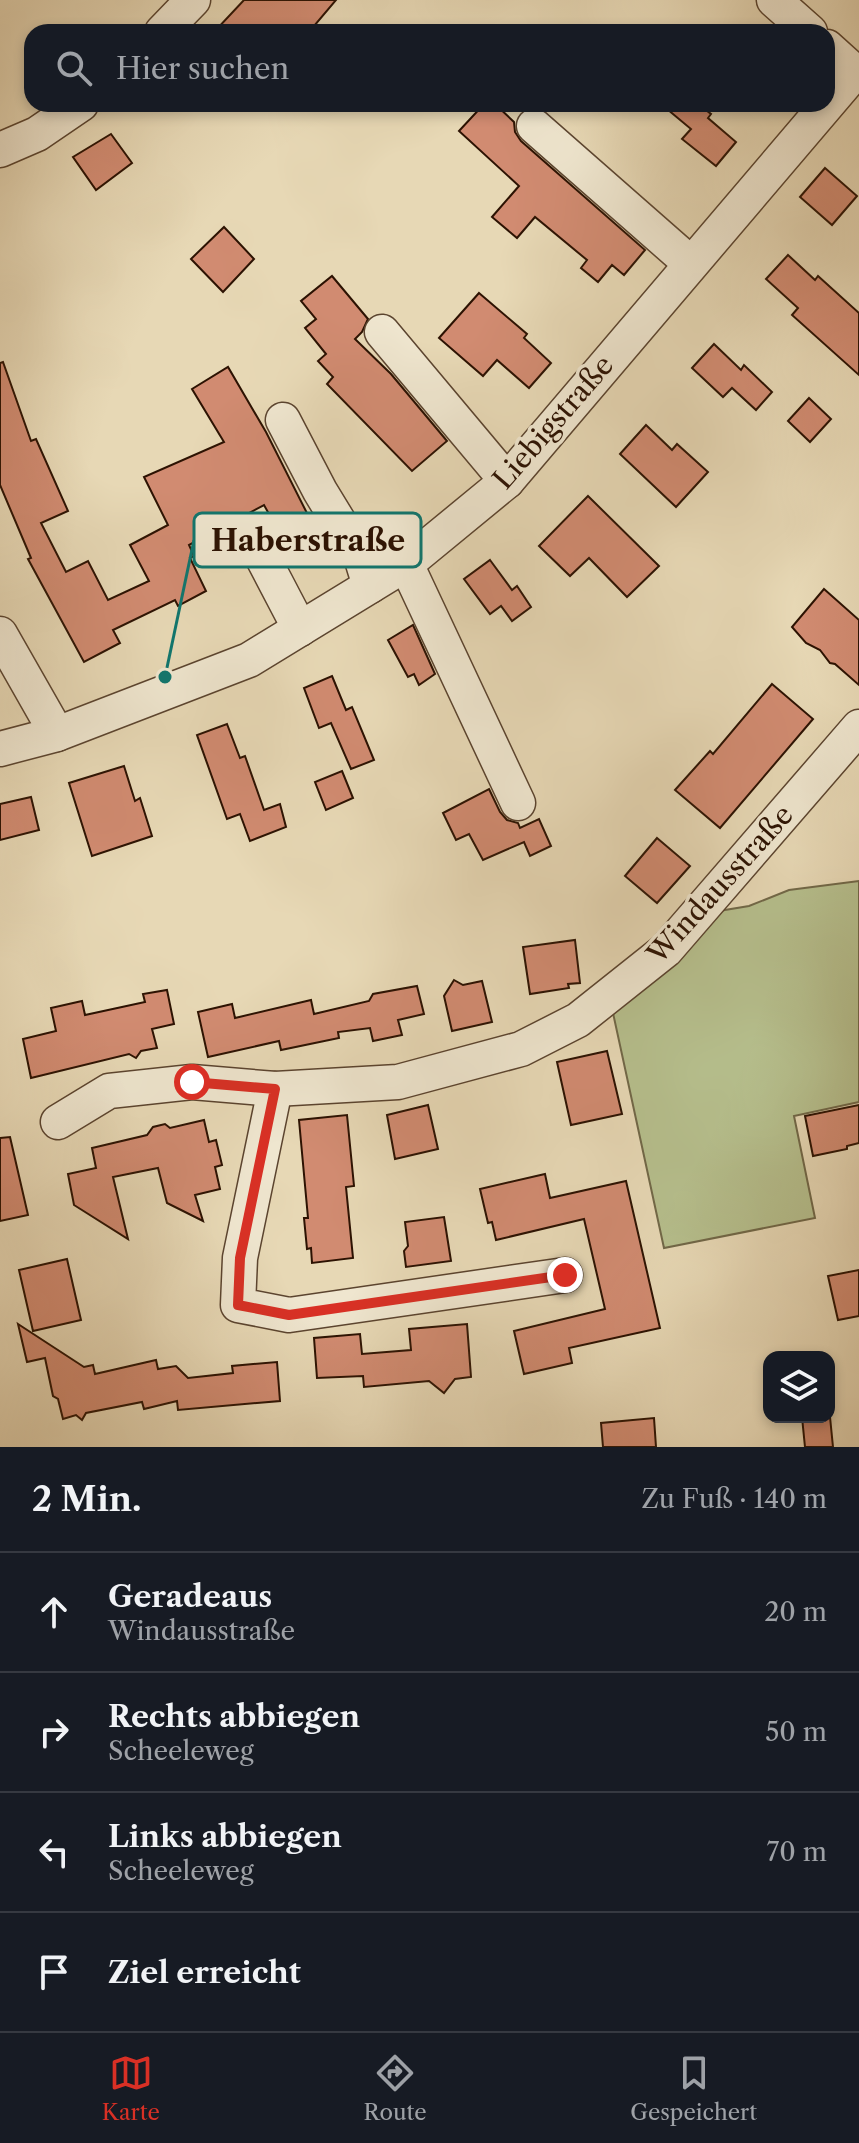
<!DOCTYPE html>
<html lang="de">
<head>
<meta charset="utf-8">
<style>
	:root { --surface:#171b24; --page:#20242c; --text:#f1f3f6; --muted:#9ea1a6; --line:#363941; --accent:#d93025 }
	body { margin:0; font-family:"Libre Caslon Text",serif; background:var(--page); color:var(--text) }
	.controls { position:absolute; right:24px; bottom:24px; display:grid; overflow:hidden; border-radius:16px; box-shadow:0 4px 12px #0003 }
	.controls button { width:72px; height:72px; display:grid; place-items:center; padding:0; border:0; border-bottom:2px solid var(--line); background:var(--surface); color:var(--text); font:40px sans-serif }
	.stop { position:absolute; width:24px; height:24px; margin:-18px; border:6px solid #d93025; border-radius:50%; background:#fff }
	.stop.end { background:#d93025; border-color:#fff; box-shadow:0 2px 8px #0008 }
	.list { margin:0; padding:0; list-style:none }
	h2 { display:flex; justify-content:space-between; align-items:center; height:104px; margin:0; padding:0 32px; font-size:34px }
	h2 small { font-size:26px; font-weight:400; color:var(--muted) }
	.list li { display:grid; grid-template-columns:52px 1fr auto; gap:24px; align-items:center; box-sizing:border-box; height:120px; padding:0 32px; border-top:2px solid var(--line) }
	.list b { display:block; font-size:30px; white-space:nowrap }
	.list p { margin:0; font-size:26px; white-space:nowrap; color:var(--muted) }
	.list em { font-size:26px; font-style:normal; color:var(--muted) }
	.icon { flex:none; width:44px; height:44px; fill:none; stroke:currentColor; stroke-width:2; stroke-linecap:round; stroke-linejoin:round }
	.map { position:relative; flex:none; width:859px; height:1447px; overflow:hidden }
	.search { position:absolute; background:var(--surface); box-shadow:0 4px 12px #0003; left:24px; right:24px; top:24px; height:88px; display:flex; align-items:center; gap:20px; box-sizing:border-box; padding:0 28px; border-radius:24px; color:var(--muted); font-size:30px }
	.sheet { height:584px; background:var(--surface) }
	nav { display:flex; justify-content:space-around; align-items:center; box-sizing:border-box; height:112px; border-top:2px solid var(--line); background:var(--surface); font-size:22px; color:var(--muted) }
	nav a { display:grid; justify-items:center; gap:4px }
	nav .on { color:var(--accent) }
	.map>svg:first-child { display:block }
	.green { fill:#b6bf8d; stroke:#716848; stroke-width:2 }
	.building { fill:#d18b71; stroke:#2c1202; stroke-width:2 }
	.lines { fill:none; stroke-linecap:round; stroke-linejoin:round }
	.minor-casing { stroke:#5b442f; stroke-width:37 }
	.minor { stroke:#efe6cf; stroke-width:34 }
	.route { stroke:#d93025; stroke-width:10 }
	.labels { text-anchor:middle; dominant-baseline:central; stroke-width:7; stroke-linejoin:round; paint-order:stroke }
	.street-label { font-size:28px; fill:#2c1202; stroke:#efe6cf }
	.leader { fill:none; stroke:#0f766e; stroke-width:3 }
	.callout-dot { fill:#0f766e; stroke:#efe6cf; stroke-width:3 }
	.callout { fill:#efe6cf; stroke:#0f766e; stroke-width:3 }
	.callout-label { font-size:30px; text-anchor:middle; font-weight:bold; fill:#2c1202 }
</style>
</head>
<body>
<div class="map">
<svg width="859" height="1447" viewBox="0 0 859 1447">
	<rect width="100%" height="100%" fill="#e7d8b5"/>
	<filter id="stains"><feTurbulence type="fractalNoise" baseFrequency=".0025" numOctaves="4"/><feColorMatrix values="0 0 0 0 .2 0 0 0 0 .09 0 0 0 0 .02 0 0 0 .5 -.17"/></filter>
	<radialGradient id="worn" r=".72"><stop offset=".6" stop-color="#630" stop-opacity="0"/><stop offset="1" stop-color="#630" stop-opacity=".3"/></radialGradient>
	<path class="green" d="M859,881V1102L794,1116L815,1218L664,1248L613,1013L719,911L749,906L789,890Z"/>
	<g class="building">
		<path d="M244,0H336L309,32H214Z"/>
		<path d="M484,104H495L514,122L515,132L521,141L645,250L624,275L612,265L598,282L581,268L587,260L535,217L517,238L492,217L519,186L459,131Z"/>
		<path d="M661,104H698L711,114L708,118L736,142L716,166L682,139L691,129Z"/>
		<path d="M111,134L132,163L96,190L73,157Z"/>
		<path d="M825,168L857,196L832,225L800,197Z"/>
		<path d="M224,227L254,259L223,292L191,259Z"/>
		<path d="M788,255L815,280L818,276L859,313V375L792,315L798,308L766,279Z"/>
		<path d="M332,276L368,319L362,332L355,339L391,374L447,441L412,471L327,384L333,377L318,361L326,354L305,328L316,319L301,301Z"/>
		<path d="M479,293L527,334L524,338L551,363L529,388L497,360L483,376L439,338Z"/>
		<path d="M714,344L741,370L744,365L772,392L756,410L732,388L723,397L692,368Z"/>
		<path d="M3,362L31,441L36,439L68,511L41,523L66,572L88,561L108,600L149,581L130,545L168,525L144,477L224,442L192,389L228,367L266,432L314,527L285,543L264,505L189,545L194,556L190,558L206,591L178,606L175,600L113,630L120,643L84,662L28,559L31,558L0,485V363Z"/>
		<path d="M809,398L831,419L810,442L788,421Z"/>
		<path d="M646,425L672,450L677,444L708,472L676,507L620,454Z"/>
		<path d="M588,496L659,566L627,597L589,558L570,576L539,546Z"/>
		<path d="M490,560L512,590L517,586L531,607L512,621L501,606L490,614L464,579Z"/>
		<path d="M824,589L859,620V685L835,664L830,663L820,650L806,643L792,627Z"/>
		<path d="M413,625L435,674L419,685L414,674L408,677L388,640Z"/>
		<path d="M332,676L346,710L352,707L374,760L351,769L331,723L319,728L304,688Z"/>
		<path d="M772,684L813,719L720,828L675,790L710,751L713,754Z"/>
		<path d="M227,724L240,758L245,756L264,810L280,804L286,827L250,841L240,814L227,819L197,735Z"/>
		<path d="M124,766L135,801L140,798L152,836L92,856L69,783Z"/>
		<path d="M342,771L353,798L326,810L315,782Z"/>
		<path d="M489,789L500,812L507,820L518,823L520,828L539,819L551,846L530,856L524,842L483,860L469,834L456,840L443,813Z"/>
		<path d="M31,797L39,830L0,840V804Z"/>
		<path d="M657,838L690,866L657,903L625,876Z"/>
		<path d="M575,940L580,983L568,984L569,988L530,994L523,947Z"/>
		<path d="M454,980L463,985L482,981L492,1022L452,1031L444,996Z"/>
		<path d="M417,986L424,1014L398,1020L402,1035L373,1041L370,1028L338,1032L339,1038L281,1050L279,1041L208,1057L198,1012L232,1004L235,1018L311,1000L314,1014L369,1001L373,994Z"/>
		<path d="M167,990L174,1024L152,1029L157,1048L141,1051L136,1058L129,1054L31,1078L23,1039L56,1031L51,1008L82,1001L85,1015L145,1002L143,994Z"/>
		<path d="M607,1051L622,1114L571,1125L557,1062Z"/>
		<path d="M428,1105L438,1149L395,1159L387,1115Z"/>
		<path d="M859,1105V1143L847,1146V1149L813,1156L805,1116Z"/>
		<path d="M347,1115L354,1186L346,1187L353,1258L312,1263L311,1248L307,1249L304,1218H308L299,1120Z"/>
		<path d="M204,1120L209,1142L216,1140L222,1165L215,1167L220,1189L195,1195L203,1221L167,1203L158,1168L113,1177L128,1239L74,1205L68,1174L96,1168L92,1148L147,1135L153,1127L165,1124L170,1128Z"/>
		<path d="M10,1137L28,1215L0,1221V1138Z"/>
		<path d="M545,1174L550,1198L626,1181L660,1328L569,1348L572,1363L524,1374L514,1331L605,1309L584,1219L496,1240L492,1222L488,1223L480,1189Z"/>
		<path d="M444,1217L451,1261L406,1267L404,1251L408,1246L405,1222Z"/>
		<path d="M67,1259L81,1320L33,1331L19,1270Z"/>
		<path d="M859,1270V1316L838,1320L828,1276Z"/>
		<path d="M18,1324L84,1367L93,1365L95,1374L156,1360L158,1369L176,1366L188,1378L233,1373L232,1366L277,1362L280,1401L178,1410L177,1401L144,1409L142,1402L86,1413L82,1420L76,1415L63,1419L58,1399L53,1396L45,1358L27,1362Z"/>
		<path d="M467,1324L471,1377L455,1379L444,1393L429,1381L364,1387L363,1376L317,1378L314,1338L360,1334L362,1354L411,1350L409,1329Z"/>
		<path d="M802,1417H830L833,1447H805Z"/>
		<path d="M654,1418L656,1447H603L601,1423Z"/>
	</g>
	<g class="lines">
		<g class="minor-casing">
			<g id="minor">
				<path d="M774,0L810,32"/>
				<path d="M162,32L193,0"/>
				<path d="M827,47L859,76"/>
				<path d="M534,126L690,263"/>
				<path d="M0,150L37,134L81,104"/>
				<path d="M382,332L507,481"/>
				<path d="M283,420L320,491L362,560L370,586"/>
				<path d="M254,541L300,629"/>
				<path d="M406,564L518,803"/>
				<path d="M0,634L57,734"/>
				<path d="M0,749L57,734L249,660L406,564L507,481L855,72"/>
				<path d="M275,1089L240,1258L238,1305L289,1315L565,1275"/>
				<path d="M58,1122L109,1091L192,1082L275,1089L398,1082L521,1049L578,1020L666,950L859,727"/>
			</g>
		</g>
		<use href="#minor" class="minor"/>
	</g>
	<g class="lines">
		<path class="route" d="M192,1082L275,1089L240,1258L238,1305L289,1315L565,1275"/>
	</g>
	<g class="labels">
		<g class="street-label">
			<text transform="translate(553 422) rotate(-49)">Liebigstraße</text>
			<text transform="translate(720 884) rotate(-48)">Windausstraße</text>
		</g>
	</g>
	<path class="leader" d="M165 677L194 540"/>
	<circle class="callout-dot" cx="165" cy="677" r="8"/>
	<rect class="callout" x="194" y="513" width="227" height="54" rx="8"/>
	<g class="callout-label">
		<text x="308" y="551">Haberstraße</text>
	</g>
	<rect width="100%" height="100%" filter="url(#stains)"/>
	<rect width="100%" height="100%" fill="url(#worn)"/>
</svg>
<div class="controls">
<button><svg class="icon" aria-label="layers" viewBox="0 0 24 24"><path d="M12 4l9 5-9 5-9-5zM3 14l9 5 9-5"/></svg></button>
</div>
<div class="stop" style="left:192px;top:1082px"></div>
<div class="stop end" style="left:565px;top:1275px"></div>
<div class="search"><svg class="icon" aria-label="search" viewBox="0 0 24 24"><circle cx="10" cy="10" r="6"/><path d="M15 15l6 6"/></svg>Hier suchen</div>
</div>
<section class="sheet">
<h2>2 Min.<small>Zu Fuß · 140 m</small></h2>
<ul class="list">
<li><svg class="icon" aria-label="ahead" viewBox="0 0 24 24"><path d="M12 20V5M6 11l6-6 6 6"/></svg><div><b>Geradeaus</b><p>Windausstraße</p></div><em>20 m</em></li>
<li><svg class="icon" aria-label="right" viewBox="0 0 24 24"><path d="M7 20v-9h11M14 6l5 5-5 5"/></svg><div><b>Rechts abbiegen</b><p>Scheeleweg</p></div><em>50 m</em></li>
<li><svg class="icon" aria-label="left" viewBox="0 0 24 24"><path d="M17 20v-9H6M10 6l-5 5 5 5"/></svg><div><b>Links abbiegen</b><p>Scheeleweg</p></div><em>70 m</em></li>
<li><svg class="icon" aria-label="arrive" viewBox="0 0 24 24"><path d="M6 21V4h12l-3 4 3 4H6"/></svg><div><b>Ziel erreicht</b></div></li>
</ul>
</section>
<nav>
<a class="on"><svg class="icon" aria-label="map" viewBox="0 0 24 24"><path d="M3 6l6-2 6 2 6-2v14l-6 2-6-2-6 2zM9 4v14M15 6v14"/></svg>Karte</a>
<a><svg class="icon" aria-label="directions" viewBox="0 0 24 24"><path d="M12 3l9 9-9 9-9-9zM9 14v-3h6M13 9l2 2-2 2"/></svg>Route</a>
<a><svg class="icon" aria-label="saved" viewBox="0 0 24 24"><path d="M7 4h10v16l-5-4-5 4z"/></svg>Gespeichert</a>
</nav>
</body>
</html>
